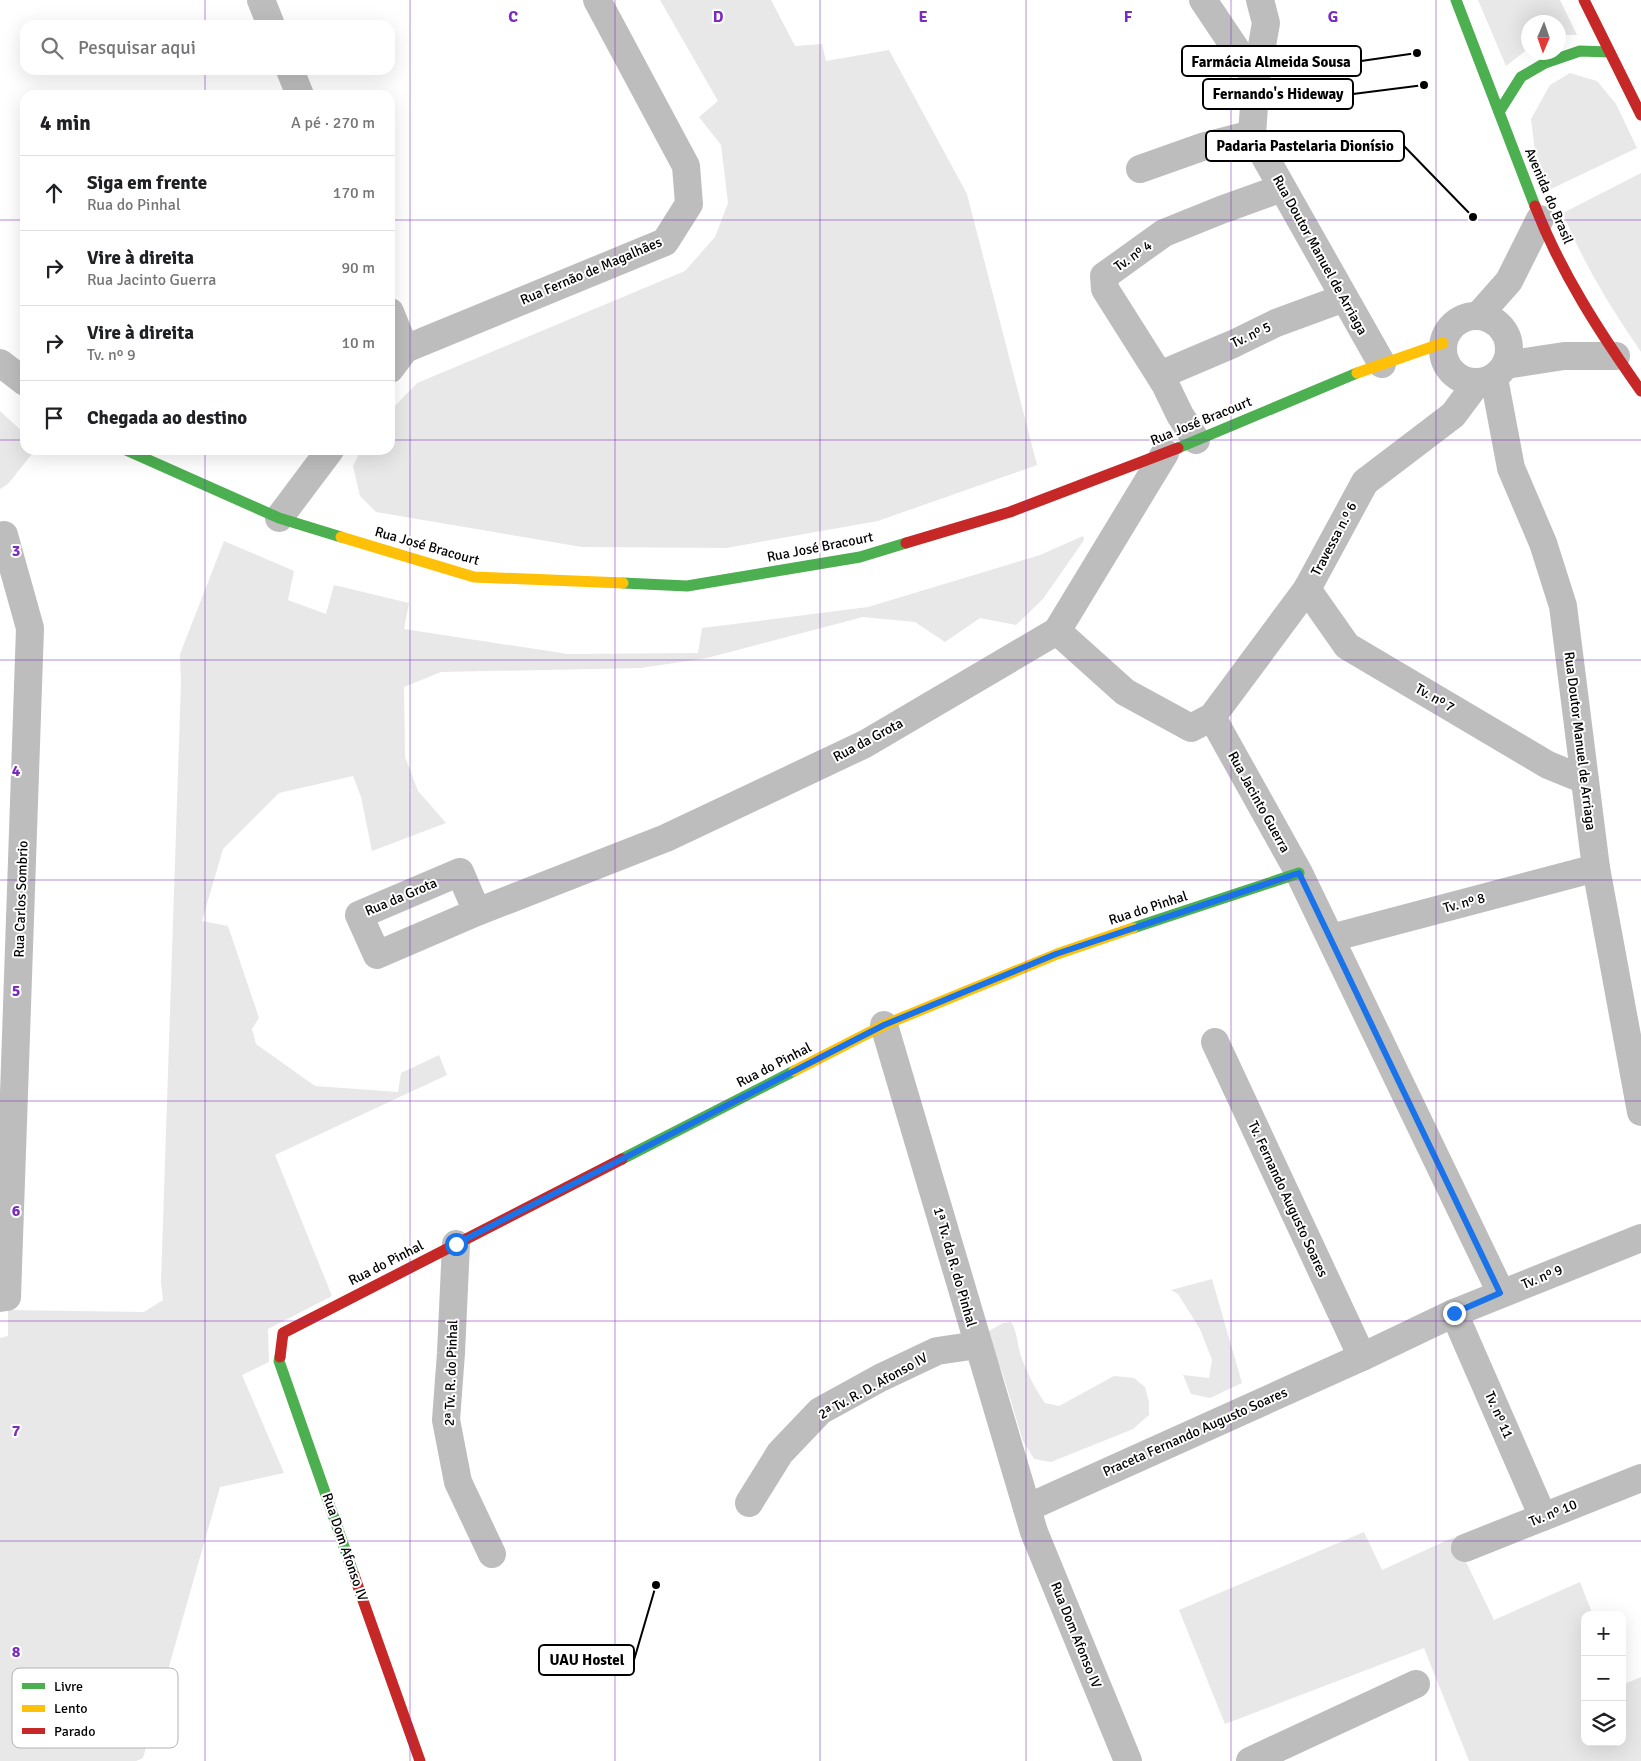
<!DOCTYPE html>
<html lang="pt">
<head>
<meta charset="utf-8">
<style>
	:root { --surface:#fff; --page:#f2f2f2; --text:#202124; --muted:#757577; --line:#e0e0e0 }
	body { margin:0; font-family:Signika,sans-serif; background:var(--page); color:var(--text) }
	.controls { position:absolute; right:15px; bottom:15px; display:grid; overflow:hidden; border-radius:10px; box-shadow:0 5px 20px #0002 }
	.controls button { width:45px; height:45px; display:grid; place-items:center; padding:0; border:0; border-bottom:1px solid var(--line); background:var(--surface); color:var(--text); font:25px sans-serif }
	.compass { position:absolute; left:1521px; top:15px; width:45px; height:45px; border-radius:50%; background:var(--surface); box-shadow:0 5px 20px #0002; rotate:182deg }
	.stop { position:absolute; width:15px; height:15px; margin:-11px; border:4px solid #1a73e8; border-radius:50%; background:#fff }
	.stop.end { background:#1a73e8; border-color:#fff; box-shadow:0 1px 5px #0008 }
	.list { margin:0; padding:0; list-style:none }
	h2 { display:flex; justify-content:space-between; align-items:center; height:65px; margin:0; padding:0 20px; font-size:21px }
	h2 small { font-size:16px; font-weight:400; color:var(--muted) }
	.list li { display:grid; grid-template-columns:32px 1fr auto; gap:15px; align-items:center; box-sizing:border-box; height:75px; padding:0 20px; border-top:1px solid var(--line) }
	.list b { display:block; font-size:19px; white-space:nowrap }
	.list p { margin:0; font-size:16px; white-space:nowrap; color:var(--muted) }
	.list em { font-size:16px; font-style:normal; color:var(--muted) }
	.icon { flex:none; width:28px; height:28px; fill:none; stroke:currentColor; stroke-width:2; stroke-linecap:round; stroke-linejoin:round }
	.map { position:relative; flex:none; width:1641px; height:1761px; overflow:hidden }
	.search { position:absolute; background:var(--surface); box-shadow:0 5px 20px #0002; left:20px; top:20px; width:375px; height:55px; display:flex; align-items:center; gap:12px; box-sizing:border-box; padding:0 18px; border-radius:15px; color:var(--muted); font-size:19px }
	.panel { position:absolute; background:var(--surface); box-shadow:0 5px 20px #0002; left:20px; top:90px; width:375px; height:365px; border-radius:15px }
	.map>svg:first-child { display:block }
	.green { fill:#e8e8e8 }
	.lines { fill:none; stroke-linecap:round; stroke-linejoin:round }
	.street { stroke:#bdbdbd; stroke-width:28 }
	.fast { stroke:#4caf50; stroke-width:11 }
	.slow { stroke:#ffc107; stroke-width:11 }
	.jam { stroke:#c62828; stroke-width:11 }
	.route { stroke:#1a73e8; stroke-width:6 }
	.grid { fill:none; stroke:#7b2cbf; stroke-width:1; stroke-opacity:0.55 }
	.labels { text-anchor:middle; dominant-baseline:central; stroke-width:4; stroke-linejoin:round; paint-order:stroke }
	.street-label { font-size:14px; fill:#000; stroke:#fff }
	.key { fill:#fff; stroke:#b2b2b2; stroke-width:1 }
	.key-label { font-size:14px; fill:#000 }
	.grid-label { font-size:16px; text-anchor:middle; font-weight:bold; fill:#7b2cbf; stroke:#fff; stroke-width:4; stroke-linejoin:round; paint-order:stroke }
	.leader { fill:none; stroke:#000; stroke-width:2 }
	.callout-dot { fill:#000; stroke:#fff; stroke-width:2 }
	.callout { fill:#fff; stroke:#000; stroke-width:2 }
	.callout-label { font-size:15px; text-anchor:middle; font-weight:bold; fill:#000 }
</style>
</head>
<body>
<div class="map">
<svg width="1641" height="1761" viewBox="0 0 1641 1761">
	<rect width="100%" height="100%" fill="#fff"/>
	<g class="green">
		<path d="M660,0H771L795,46L822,44L826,61L889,50L967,194L1037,465L878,521L726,548L582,547L376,512L360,496L353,466L361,450H390V411L417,383L685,271L715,237L728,203L721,145L699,117L718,101Z"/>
		<path d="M1478,0H1560L1577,35H1559L1558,22H1528V49L1506,66Z"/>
		<path d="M1570,73L1597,81L1616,104L1637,148L1551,189L1535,151L1531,119L1550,85Z"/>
		<path d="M1641,173V352C1611,308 1583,263 1563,213Z"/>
		<path d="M0,411L25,434V450H35L8,484L0,489Z"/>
		<path d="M1083,536L1084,540L1043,599L1016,625L980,618L945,642L915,622L863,617L707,658L641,668L441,672L404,687L405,757L418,791L446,823L372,851L361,797L353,776L279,793L223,849L202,921L228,926L259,1018L252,1029L256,1044L315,1086L398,1092L401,1073L439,1055L447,1075L275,1155L332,1296L268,1329L269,1362L242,1375L284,1473L220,1487L143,1758L136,1761H0V1338L8,1336V1310L144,1312L163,1300L161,1282L181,682L180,654L224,541L294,571L288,600L326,614L334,585L409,603L404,629L568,654L698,653L702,628L868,607L1040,555Z"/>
		<path d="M1212,1279L1242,1383L1210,1398L1191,1394L1183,1375L1209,1378L1212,1360L1200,1329L1178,1294L1171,1290Z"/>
		<path d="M1011,1322C1017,1331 1017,1342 1020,1353C1026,1371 1034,1387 1045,1403L1059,1406L1114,1376L1134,1378L1145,1387L1149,1402V1415L1133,1429L1051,1462L1034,1459L1023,1441L1003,1375L987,1332L1003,1323Z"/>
		<path d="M1364,1532L1382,1570L1454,1537L1494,1620L1580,1582L1593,1615H1585V1742H1622V1685L1641,1677V1761H1469L1424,1648L1225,1724L1179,1610Z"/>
	</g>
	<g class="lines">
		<g class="street">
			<path d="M261,0L271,25"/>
			<path d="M1203,0L1256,79"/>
			<path d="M1260,0L1266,23L1256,79L1252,134L1382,364"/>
			<path d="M290,70L300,95"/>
			<path d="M1140,169L1205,146L1252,134"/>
			<path d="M390,312L405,349L390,369"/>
			<circle cx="1476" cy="349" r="33"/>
			<path d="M1478,316L1509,281L1540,219"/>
			<path d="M405,349L665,242L689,204L686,166L597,0"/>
			<path d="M0,363L25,382"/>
			<path d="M1506,365L1564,356H1616"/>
			<path d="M1160,375L1233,344L1276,323L1344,298"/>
			<path d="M1494,378L1511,468L1543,543L1563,606L1596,868L1641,1112"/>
			<path d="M1196,440L1180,415L1165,384L1105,289L1104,276L1164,233L1221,210L1282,188"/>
			<path d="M279,518L330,450"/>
			<path d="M1307,589L1347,646L1548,765L1585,780"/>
			<path d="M1057,631L1125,692L1191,728L1212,717L1307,589L1365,482L1453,415L1477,383"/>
			<path d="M1212,717L1299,873L1501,1293"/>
			<path d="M477,912L460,872L359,915L377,955L477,912L666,838L865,744L1057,631L1165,453"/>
			<path d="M1331,938L1596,868"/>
			<path d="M884,1025L1034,1532L1128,1761"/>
			<path d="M1215,1042L1362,1357"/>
			<path d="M456,1244L451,1353L446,1420L458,1482L492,1554"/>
			<path d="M0,1298L7,1297L30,628L4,535"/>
			<path d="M1454,1313L1543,1517"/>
			<path d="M749,1503L780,1453L820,1411L880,1378L937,1351L978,1345"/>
			<path d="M1027,1508L1362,1357L1454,1313L1641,1238"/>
			<path d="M1465,1548L1641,1478"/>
			<path d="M1250,1761L1416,1684"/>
		</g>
		<g class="fast">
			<path d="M1456,0L1535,206"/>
			<path d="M1499,112L1521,77L1545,63L1580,51L1609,52"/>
			<path d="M1178,448L1357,373"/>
			<path d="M126,450L279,518L341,537"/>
			<path d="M623,583L687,586L860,557L906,543"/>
			<path d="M1133,928L1299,873"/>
			<path d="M622,1159L794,1071"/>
			<path d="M280,1357L279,1361L354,1575"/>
		</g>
		<g class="slow">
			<path d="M1357,373L1443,343"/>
			<path d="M341,537L474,577L623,583"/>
			<path d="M794,1071L884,1025L1057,954L1133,928"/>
		</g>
		<g class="jam">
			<path d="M1584,0L1641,115"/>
			<path d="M1535,206C1561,273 1600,333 1641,391"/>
			<path d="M906,543L1010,512L1178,448"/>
			<path d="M280,1357L283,1333L622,1159"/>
			<path d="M354,1575L420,1761"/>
		</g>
	</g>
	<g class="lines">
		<path class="route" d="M456,1244L884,1025L1056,954L1299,873L1500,1293L1454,1313"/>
	</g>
	<path class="grid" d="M205,0V25M410,0V1761M615,0V1761M820,0V1761M1026,0V1761M1231,0V1761M1436,0V1761M205,70V95M0,220H25M390,220H1641M0,440H25M390,440H1641M205,450V1761M0,660H1641M0,880H1641M0,1101H1641M0,1321H1641M0,1541H1641"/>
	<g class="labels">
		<g class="street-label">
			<text transform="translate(1549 196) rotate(67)">Avenida do Brasil</text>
			<text transform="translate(1320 255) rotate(61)">Rua Doutor Manuel de Arriaga</text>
			<text transform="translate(1133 256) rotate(-35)">Tv. nº 4</text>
			<text transform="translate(591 271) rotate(-23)">Rua Fernão de Magalhães</text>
			<text transform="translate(1251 335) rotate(-25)">Tv. nº 5</text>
			<text transform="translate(1201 421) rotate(-22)">Rua José Bracourt</text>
			<text transform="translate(1334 539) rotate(-62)">Travessa n.º 6</text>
			<text transform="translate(427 546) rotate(16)">Rua José Bracourt</text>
			<text transform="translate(820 547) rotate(-11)">Rua José Bracourt</text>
			<text transform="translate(1435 698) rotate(30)">Tv. nº 7</text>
			<text transform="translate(868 740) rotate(-28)">Rua da Grota</text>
			<text transform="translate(1580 741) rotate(83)">Rua Doutor Manuel de Arriaga</text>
			<text transform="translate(1259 802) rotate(61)">Rua Jacinto Guerra</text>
			<text transform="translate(401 897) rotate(-23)">Rua da Grota</text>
			<text transform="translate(21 899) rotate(-88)">Rua Carlos Sombrio</text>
			<text transform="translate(1464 903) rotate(-15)">Tv. nº 8</text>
			<text transform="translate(1148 908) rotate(-18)">Rua do Pinhal</text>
			<text transform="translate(774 1065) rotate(-27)">Rua do Pinhal</text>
			<text transform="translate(1288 1199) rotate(65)">Tv. Fernando Augusto Soares</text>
			<text transform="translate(386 1263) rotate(-27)">Rua do Pinhal</text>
			<text transform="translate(955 1267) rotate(74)">1ª Tv. da R. do Pinhal</text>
			<text transform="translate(1542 1277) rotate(-22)">Tv. nº 9</text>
			<text transform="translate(451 1373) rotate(-88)">2ª Tv. R. do Pinhal</text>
			<text transform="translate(873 1386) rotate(-29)">2ª Tv. R. D. Afonso IV</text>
			<text transform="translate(1499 1415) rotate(66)">Tv. nº 11</text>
			<text transform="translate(1195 1432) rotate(-24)">Praceta Fernando Augusto Soares</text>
			<text transform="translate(1553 1513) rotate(-22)">Tv. nº 10</text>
			<text transform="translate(345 1547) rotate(71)">Rua Dom Afonso IV</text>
			<text transform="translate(1076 1635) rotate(68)">Rua Dom Afonso IV</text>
		</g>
	</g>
	<rect x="12" y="1668" width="166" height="80" rx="8" class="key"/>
	<rect x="22" y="1683" width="23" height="6" fill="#4caf50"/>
	<rect x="22" y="1705" width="23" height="7" fill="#ffc107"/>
	<rect x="22" y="1728" width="23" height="6" fill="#c62828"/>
	<g class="key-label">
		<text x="54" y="1691">Livre</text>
		<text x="54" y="1713">Lento</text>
		<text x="54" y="1736">Parado</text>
	</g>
	<g class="grid-label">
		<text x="513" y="22">C</text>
		<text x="718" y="22">D</text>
		<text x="923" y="22">E</text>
		<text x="1128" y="22">F</text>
		<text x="1333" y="22">G</text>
		<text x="16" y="556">3</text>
		<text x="16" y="776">4</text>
		<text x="16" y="996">5</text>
		<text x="16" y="1216">6</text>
		<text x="16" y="1436">7</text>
		<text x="16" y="1657">8</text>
	</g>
	<path class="leader" d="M1417 53L1361 61M1424 85L1353 94M1473 217L1404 146M656 1585L634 1660"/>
	<g class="callout-dot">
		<circle cx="1417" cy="53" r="5"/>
		<circle cx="1424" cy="85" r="5"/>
		<circle cx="1473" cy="217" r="5"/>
		<circle cx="656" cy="1585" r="5"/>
	</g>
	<g class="callout">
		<rect x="1182" y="46" width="179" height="30" rx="5"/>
		<rect x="1203" y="79" width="150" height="30" rx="5"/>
		<rect x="1206" y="131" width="198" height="30" rx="5"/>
		<rect x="539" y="1645" width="95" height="30" rx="5"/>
	</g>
	<g class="callout-label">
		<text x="1271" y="67">Farmácia Almeida Sousa</text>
		<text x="1278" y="99">Fernando's Hideway</text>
		<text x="1305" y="151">Padaria Pastelaria Dionísio</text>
		<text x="587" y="1665">UAU Hostel</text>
	</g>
</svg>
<div class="controls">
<button>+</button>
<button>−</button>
<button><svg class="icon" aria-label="layers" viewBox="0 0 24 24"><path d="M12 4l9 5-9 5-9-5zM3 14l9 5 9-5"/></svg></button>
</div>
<svg class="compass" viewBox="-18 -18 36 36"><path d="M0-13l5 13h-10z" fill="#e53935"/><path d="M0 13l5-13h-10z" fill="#757577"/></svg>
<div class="stop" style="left:456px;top:1244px"></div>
<div class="stop end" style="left:1454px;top:1313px"></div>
<div class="search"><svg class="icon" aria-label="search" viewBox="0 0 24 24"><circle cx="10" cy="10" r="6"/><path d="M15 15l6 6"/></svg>Pesquisar aqui</div>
<section class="panel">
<h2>4 min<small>A pé · 270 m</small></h2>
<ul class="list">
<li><svg class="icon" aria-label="ahead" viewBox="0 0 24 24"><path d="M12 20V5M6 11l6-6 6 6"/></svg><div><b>Siga em frente</b><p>Rua do Pinhal</p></div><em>170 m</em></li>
<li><svg class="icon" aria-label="right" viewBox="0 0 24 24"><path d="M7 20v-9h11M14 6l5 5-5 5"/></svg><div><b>Vire à direita</b><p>Rua Jacinto Guerra</p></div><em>90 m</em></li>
<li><svg class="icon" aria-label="right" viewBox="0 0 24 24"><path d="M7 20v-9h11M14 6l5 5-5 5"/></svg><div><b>Vire à direita</b><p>Tv. nº 9</p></div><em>10 m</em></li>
<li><svg class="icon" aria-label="arrive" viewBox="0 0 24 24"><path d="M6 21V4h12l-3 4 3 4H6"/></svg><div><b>Chegada ao destino</b></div></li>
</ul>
</section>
</div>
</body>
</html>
